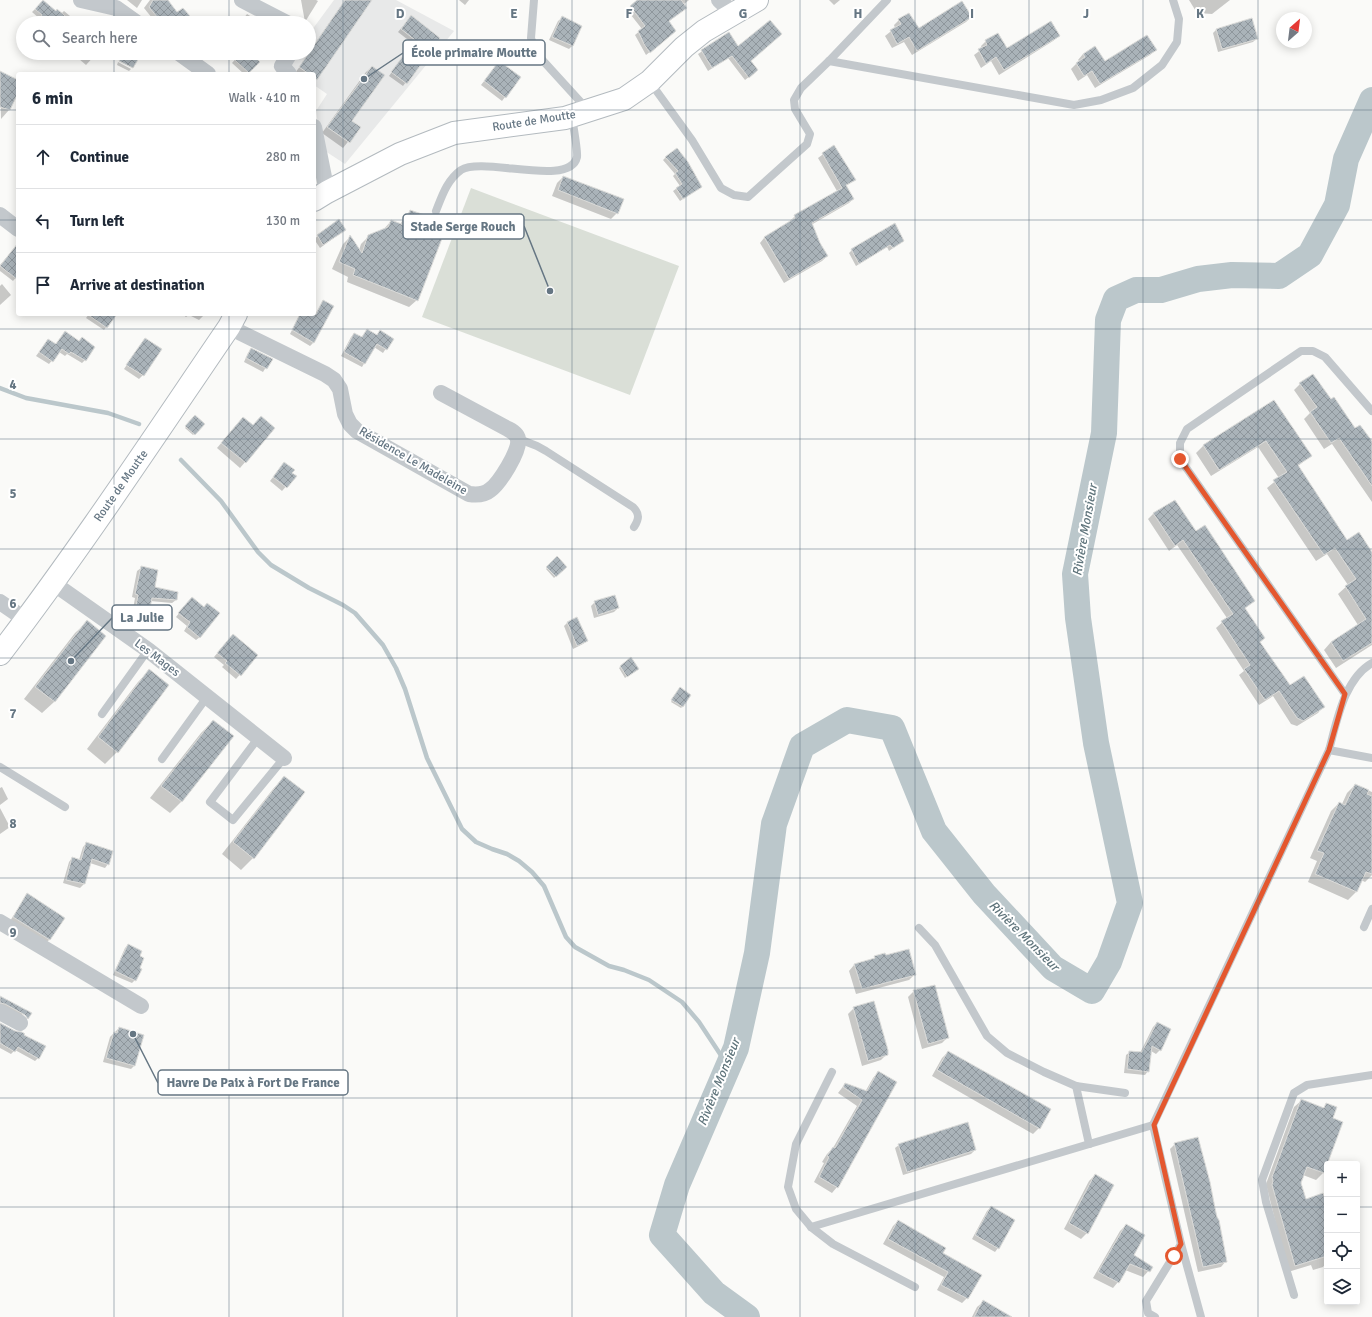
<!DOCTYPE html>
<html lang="en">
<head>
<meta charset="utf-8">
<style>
	:root { --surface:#fff; --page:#f2f2f3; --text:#1f2937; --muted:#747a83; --line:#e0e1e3 }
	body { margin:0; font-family:Signika,sans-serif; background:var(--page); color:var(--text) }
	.controls { position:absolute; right:12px; bottom:12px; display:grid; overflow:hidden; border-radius:4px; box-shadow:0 2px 10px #0003 }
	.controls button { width:36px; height:36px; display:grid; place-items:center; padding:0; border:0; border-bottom:1px solid var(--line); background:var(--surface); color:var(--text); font:20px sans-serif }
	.compass { position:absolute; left:1276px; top:12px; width:36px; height:36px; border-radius:50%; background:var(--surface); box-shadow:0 2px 10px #0003; rotate:28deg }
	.stop { position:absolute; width:12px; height:12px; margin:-9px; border:3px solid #e4572e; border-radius:50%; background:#fff }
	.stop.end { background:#e4572e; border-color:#fff; box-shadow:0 1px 4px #0008 }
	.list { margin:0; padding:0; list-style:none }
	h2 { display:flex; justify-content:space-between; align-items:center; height:52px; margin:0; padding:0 16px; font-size:17px }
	h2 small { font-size:13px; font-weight:400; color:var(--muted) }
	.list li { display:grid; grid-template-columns:26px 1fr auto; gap:12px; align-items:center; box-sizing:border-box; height:64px; padding:0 16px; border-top:1px solid var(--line) }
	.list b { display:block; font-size:15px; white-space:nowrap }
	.list em { font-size:13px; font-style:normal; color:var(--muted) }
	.icon { flex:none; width:22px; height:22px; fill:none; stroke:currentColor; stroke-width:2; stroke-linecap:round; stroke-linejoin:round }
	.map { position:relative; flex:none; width:1372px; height:1317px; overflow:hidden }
	.search { position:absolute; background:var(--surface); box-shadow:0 2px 10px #0003; left:16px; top:16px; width:300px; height:44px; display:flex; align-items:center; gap:10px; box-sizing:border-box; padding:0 14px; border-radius:22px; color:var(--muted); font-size:15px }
	.panel { position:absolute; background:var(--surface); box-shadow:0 2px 10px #0003; left:16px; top:72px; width:300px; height:244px; border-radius:4px }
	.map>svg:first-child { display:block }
	.built { fill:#e8e9e9 }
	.pitch { fill:#dadfd7 }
	.shadow { fill:#0003 }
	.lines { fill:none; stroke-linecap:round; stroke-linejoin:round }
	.stream { stroke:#bbc7cb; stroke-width:4.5 }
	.river { stroke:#bbc7cb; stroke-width:26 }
	.building { fill:url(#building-cross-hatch); stroke:#dcdcda }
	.secondary-casing { stroke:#b3babf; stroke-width:24 }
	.lane { stroke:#c3c8cc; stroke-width:8 }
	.street { stroke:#c3c8cc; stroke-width:16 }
	.secondary { stroke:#fff; stroke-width:22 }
	.route { stroke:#e4572e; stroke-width:5 }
	.grid { fill:none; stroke:#657683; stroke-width:1; stroke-opacity:0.55 }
	.labels { text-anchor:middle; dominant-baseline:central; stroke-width:4; stroke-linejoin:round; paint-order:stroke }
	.street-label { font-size:12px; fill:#657683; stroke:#fff }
	.water-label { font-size:13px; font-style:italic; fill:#60757c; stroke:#fff }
	.grid-label { font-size:13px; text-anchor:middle; font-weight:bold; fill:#657683; stroke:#fff; stroke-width:4; stroke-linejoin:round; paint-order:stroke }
	.leader { fill:none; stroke:#657683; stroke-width:1.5 }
	.callout-dot { fill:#657683; stroke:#fff; stroke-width:1.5 }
	.callout { fill:#fff; stroke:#657683; stroke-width:1.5 }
	.callout-label { font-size:13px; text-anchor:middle; font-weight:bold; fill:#657683 }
</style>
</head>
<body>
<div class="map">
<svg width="1372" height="1317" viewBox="0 0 1372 1317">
	<defs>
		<pattern id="building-cross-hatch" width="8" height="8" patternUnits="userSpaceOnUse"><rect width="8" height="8" fill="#aab3b9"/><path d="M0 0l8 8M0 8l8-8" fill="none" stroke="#8e969c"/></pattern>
	</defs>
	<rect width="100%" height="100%" fill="#fafaf8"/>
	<path class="built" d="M334,0H396L454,31L345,164L322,149L316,111L327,94L314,85V74H300L287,64L295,53H309V34Z"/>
	<path class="pitch" d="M471,188L679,266L630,395L422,317Z"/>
	<g class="shadow">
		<path d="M127,0H142L137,8Z"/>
		<path d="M150,0H167L178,23H156L144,8Z"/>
		<path d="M301,0H316L318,1L305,22Z"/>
		<path d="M345,0H359L316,79L314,81V74H297L295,73L310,53L309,52Z"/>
		<path d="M459,0H469L465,5Z"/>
		<path d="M638,0H689L683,5L682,11L668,22L672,34L646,55L635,35L642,29L627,10Z"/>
		<path d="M829,0H840L834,5Z"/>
		<path d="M1189,0H1230L1212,14L1197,13Z"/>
		<path d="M43,1L55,12L57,10L62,13L64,11L70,16L68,18L74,23H37L40,19L32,12Z"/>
		<path d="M247,14L261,23H240Z"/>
		<path d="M971,17L966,22L912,55L904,42L892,48L885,36L895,28L894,25L899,20L918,29Z"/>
		<path d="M562,18L581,26L572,46L569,49L549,40L558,21Z"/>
		<path d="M408,20L439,38L403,86L389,76L412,43L398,32Z"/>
		<path d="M1217,29L1257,38L1253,42L1218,52L1213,33Z"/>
		<path d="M729,34L737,47L750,61L754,73L745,80L728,58L708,71L698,54Z"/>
		<path d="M1059,36L1053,41L999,75L991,61L981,68L974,55L982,49L981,46L986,41L1007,49Z"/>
		<path d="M1155,50L1150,55L1095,88L1087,75L1078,81L1071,69L1079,61L1078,60L1083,54L1104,62Z"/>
		<path d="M72,53H97L86,65Z"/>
		<path d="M116,53H141L133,67L119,60L121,57Z"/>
		<path d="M241,53H259L255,59L258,62L247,74H244L232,63Z"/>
		<path d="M118,62L131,69L129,71L117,65Z"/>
		<path d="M499,62L505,97L502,101L481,85Z"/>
		<path d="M372,67L350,122L359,128L343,148L322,133L366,72Z"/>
		<path d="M0,76L18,81V91L9,110L1,119Z"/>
		<path d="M834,146L855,180L846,186L853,199L849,203L811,225L819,243L827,256L822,261L784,283L760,243L764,238L791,222L790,221L795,216L837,191L818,158Z"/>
		<path d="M666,157L698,189L680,201L673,191L680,186L673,176L675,174L663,160Z"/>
		<path d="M563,177L617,213L611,219L552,196L557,183Z"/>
		<path d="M410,211L417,300L409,307L347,282L348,277L332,269L343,244L350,237L359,250L361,244L369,236L383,230L391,221L400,225L403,219Z"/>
		<path d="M339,221L345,230L320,248L314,239Z"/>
		<path d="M903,241L889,251L887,247L856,266L849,253L852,250Z"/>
		<path d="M11,252H18V275L13,281L0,271V265Z"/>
		<path d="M2,284L11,295L0,305V286Z"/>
		<path d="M323,301L333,306L313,343L310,346L290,334L300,314H311L314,316Z"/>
		<path d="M89,314H116L104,330L86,318Z"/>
		<path d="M182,314H205L199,320L189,315L186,317Z"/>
		<path d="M367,330L376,336L380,331L392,339L383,353L374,347L362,367L341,356L351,337L354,334L361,338Z"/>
		<path d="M65,332L85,360L82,363L67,354L65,356L59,352L49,364L36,356L48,340L55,345Z"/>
		<path d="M142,343L143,375L139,379L124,369Z"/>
		<path d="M251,350L271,359L263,372L244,362L248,353Z"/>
		<path d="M1300,384L1330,400L1355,430L1372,443V502L1332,444L1324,449L1304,419L1310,413L1294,390Z"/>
		<path d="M1274,401L1310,456L1297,467L1347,541L1372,554V645L1336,668L1324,650L1331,642L1358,625L1338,594L1348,585L1327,554L1316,561L1267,488L1279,478L1258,447L1211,476L1196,453L1203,446Z"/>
		<path d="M195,417L203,425L193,435L185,428Z"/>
		<path d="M238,423L274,428L240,468L217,448Z"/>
		<path d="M281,467L295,476L282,491L270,481Z"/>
		<path d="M1174,501L1248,606L1245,608L1264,638L1260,643L1289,687L1323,707L1318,713L1297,726L1291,724L1273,696L1259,705L1239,675L1244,671L1216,628L1227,618L1177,545L1169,551L1148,519L1153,514Z"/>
		<path d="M557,558L565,567L554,578L546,569Z"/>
		<path d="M141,568L153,588L176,600L172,603L150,601L149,608L146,611L133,609L135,598L132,597L137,571Z"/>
		<path d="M188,602L200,637L196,640L184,631L187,626L176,617Z"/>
		<path d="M595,602L618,608L614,612L594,618L591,606Z"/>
		<path d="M577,618L587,641L583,644L573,649L564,626L567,623Z"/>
		<path d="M87,622L105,636L54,702L42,713L24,699L75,633Z"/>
		<path d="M229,639L257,655L236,679L222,667L224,665L214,657Z"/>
		<path d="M630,659L636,670L625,678L619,668Z"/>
		<path d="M149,671L168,686L117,752L105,764L87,749L138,682Z"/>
		<path d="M679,690L683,706L681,708L671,702Z"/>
		<path d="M213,721L233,736L181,802L170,813L150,798L201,733Z"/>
		<path d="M284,777L253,858L241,870L222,854L273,789Z"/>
		<path d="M1355,785L1372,792V875L1365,882L1361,880L1356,892L1348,900L1308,882L1317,861L1310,858L1331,811L1339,803L1342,804L1347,793Z"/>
		<path d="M2,787L8,799L0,805V788Z"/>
		<path d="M0,808L10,827L0,834Z"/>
		<path d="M87,843L108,864L105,868L90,863L84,884L80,888L63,883L69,862L72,858L79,860L83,847Z"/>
		<path d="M27,895L49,940L46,943L10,921Z"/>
		<path d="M128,945L135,980L132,983L113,975L125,948Z"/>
		<path d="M875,957L915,974L909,980L856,994L849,971L854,965L871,961Z"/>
		<path d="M914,991L948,1037L942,1043L922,1049L908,997Z"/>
		<path d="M0,997L25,1014H22L27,1019L25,1022L0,1006Z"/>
		<path d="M854,1008L887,1054L881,1060L862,1066L848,1014Z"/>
		<path d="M0,1023L23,1035L38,1058L35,1061L15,1050L11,1054L0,1048Z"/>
		<path d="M1157,1023L1160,1050L1156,1054L1151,1051L1148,1071L1145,1075L1124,1073L1126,1055L1130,1052L1140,1053L1153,1027Z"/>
		<path d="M119,1028L135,1065L131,1069L103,1062L110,1037Z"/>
		<path d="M948,1052L1039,1128L1033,1134L932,1076L942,1058Z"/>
		<path d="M878,1072L837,1187L832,1193L814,1182L824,1163L822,1162L827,1154L833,1148L857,1106L838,1093L845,1084L865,1092L873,1078Z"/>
		<path d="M1302,1100L1323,1108L1326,1105L1332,1118L1323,1173L1316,1180L1303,1175L1300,1183L1305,1200L1327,1210V1262L1323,1267L1313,1270L1311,1265L1288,1272L1266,1184L1294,1107Z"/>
		<path d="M1175,1144L1226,1261L1221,1267L1198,1272L1170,1149Z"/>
		<path d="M899,1145L975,1150L971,1154L903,1175L895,1148Z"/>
		<path d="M1095,1175L1087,1233L1081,1239L1064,1229L1089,1181Z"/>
		<path d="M991,1207L998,1248L995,1252L972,1239L987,1211Z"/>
		<path d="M898,1221L942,1253L967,1298L962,1303L937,1290L944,1277L883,1244L893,1226Z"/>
		<path d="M1126,1225L1132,1255L1152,1267L1143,1277L1125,1270L1118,1282L1113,1288L1093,1278L1120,1231Z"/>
		<path d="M983,1302L1009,1317H972L977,1307Z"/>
	</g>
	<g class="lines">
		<g class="stream">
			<path d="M0,388L26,398L108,413L139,424"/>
			<path d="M181,460L221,501L258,552L271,565L309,588L343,605L355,613L383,645L396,668L405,689L427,758L462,829L476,842L492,849L507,854L519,861L532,872L544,886L566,937L575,947L609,966L624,970L649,980L682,1002L699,1022L728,1066"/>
		</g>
		<path class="river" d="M747,1317L714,1293L662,1235L677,1185L736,1048L757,953L774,824L802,746L847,720L892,728L934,831L984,894L1053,968L1092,991L1109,962L1130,903L1096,743L1078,618L1075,574L1104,433L1108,320L1116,299L1136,290H1161L1198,279L1232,275L1279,276L1310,255L1337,205L1346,159L1372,100"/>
	</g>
	<g class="building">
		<path d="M43,0L56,11L57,9L73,23H36L42,15L35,9Z"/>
		<path d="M153,0H168L177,12L183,8L196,23H162L149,7Z"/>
		<path d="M345,0H372L317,80L314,78V74H309L299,67Z"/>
		<path d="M637,0H681L687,8L669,21L676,31L650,53L644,44L638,31L645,26L630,6Z"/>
		<path d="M962,1L972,17L917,51L909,37L897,44L890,30L901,24L898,19L909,13L919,28Z"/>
		<path d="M411,15L440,38L407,84L391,72L415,40L401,29Z"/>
		<path d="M562,16L582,26L573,46L552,37Z"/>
		<path d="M1252,18L1258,39L1222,49L1216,29Z"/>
		<path d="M770,20L782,34L751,61L758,70L749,78L732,56L712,68L701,50L729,32L738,46Z"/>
		<path d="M1051,21L1060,36L1004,70L996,57L986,64L978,49L987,45L985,40L998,33L1007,48Z"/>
		<path d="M1147,35L1157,50L1100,84L1092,71L1084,76L1076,63L1085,57L1083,54L1095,46L1105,61Z"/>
		<path d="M124,53H142L133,68L119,61Z"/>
		<path d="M240,53H251L260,62L249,73L234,59Z"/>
		<path d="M499,61L521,77L506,98L484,81Z"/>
		<path d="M372,66L385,75L352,121L361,127L350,143L327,127Z"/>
		<path d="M0,71L18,80V93L10,110L0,107Z"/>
		<path d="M834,145L856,180L846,185L854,199L812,223L820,243L828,256L789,279L764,237L795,218L794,215L842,188L822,153Z"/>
		<path d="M677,148L688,162L702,187L683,199L676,188L682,184L675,173L678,171L665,157Z"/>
		<path d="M563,176L624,199L618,214L558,190Z"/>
		<path d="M410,210L448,223L418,301L353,275L355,269L339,262L350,235L362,253L368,235L388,227L391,220L404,225Z"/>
		<path d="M339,219L346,230L323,245L317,235Z"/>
		<path d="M895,223L904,241L893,248L890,245L859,264L851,249Z"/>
		<path d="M18,243V280L0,266Z"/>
		<path d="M323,300L334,306L314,343L292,330L300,314H316Z"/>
		<path d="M87,314H117L107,328Z"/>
		<path d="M367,329L377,335L380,330L394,339L387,350L377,344L365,364L344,352L354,333L362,337Z"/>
		<path d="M65,331L79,341L82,337L95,347L86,361L71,352L69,354L62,349L53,362L39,352L48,339L56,344Z"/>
		<path d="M145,338L162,349L144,376L126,365Z"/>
		<path d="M251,348L273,359L267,369L246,358Z"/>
		<path d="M1313,374L1331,399L1334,397L1355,428L1360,425L1372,441V486L1339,438L1331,443L1310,412L1317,407L1299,383Z"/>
		<path d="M1274,400L1312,456L1298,465L1347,540L1359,532L1372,552V643L1343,661L1331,642L1366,619L1345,586L1356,579L1335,548L1324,555L1273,480L1287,472L1266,441L1219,470L1203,445Z"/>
		<path d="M195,415L205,424L195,435L185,426Z"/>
		<path d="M261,416L275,428L246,463L221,443L243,417L253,425Z"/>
		<path d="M284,462L295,470L292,473L297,476L287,488L273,477Z"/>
		<path d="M1175,500L1196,531L1205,525L1255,601L1245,608L1265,638L1260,642L1290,685L1304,676L1325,707L1303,721L1297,718L1279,691L1265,700L1244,669L1250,665L1221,621L1233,614L1183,540L1175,546L1153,513Z"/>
		<path d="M557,556L567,567L556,577L546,567Z"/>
		<path d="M141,566L158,570L155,587L178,592L177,600L152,598L150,608L136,606L138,595L135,594Z"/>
		<path d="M615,595L619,608L598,615L594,601Z"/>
		<path d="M192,597L204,607L207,603L220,613L200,638L187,627L190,622L178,613Z"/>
		<path d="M577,617L588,641L577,646L567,622Z"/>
		<path d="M87,620L106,636L55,702L35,687Z"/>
		<path d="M233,634L258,655L241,676L225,663L227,661L217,653Z"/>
		<path d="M631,657L639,669L627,677L620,666Z"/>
		<path d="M149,669L169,685L118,753L98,737Z"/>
		<path d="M680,687L691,695L683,707L671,700Z"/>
		<path d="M213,720L234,736L182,802L161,786Z"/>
		<path d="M284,776L305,792L254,859L233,842Z"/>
		<path d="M1355,784L1369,790L1367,794L1372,796V874L1366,872L1357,892L1315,874L1324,853L1317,851L1339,802L1345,805Z"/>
		<path d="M86,842L113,851L109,865L92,859L85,884L66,880L72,857L81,860Z"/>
		<path d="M27,893L65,918L50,940L13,917Z"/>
		<path d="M128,944L142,951L140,956L144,958L140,968L142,969L136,981L115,971Z"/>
		<path d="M909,949L916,975L862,989L854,964L875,958L874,956L885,953L886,955Z"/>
		<path d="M935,985L949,1038L928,1044L913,990Z"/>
		<path d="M0,996L32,1013L28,1019L25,1015L5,1004L0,1003Z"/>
		<path d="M874,1001L888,1050V1055L868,1061L853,1007Z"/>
		<path d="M1157,1022L1171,1029L1161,1051L1152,1046L1149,1072L1127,1069L1129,1051L1142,1052Z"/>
		<path d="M0,1023L15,1031L22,1032L25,1034L24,1035L46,1046L39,1059L18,1047L15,1052L0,1043Z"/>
		<path d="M119,1027L144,1035L135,1066L106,1058L114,1032L117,1033Z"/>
		<path d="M948,1051L1051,1109L1040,1129L937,1070Z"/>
		<path d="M878,1071L897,1082L838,1188L819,1177L829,1157L827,1156L833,1147L835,1148L862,1100L843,1087L845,1083L867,1091Z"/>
		<path d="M1301,1099L1324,1108L1326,1103L1337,1107L1333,1118L1343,1122L1324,1173L1307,1167L1301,1183L1306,1199L1323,1193L1327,1206V1256L1295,1266L1272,1185L1273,1181L1272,1177Z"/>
		<path d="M968,1122L976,1150L907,1172L898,1144Z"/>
		<path d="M1198,1137L1210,1182L1215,1208L1217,1217L1219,1220L1227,1262L1203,1267L1174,1143Z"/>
		<path d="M1095,1174L1114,1185L1088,1234L1069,1223Z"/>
		<path d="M991,1206L1015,1220L999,1249L975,1235Z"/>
		<path d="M898,1220L946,1248L943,1253L982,1275L968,1299L941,1285L948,1272L888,1239Z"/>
		<path d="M1126,1224L1145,1235L1134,1255L1153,1267L1150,1272L1130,1264L1119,1283L1098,1272Z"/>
		<path d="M983,1300L1012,1317H974Z"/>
	</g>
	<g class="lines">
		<g class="secondary-casing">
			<g id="secondary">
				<path d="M314,200L327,192L400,154L454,133L565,118L624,99L650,81L684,47L704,31L757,0"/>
				<path d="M0,654C81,548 154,437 229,327L236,314"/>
			</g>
		</g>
		<g class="lane">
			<path d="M534,0L531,38L536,53L587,109"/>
			<path d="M829,61L1074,105L1101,100L1133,88L1162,65L1177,42L1179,19L1173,0"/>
			<path d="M650,82L692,140L721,188L734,195L748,197L807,144L810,134L795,109L794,100L801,88L829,61L887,0"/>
			<path d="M436,211C442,196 447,180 461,170C483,156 570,188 577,157C578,151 573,125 572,117"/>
			<path d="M519,439L537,446L546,451L633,507C640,514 639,519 634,527"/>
			<path d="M1345,694L1180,459V443L1187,429L1301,351H1313L1325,357L1372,411"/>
			<path d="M102,714L148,650"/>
			<path d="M259,737L210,802L233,820L284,758"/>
			<path d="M1329,750L1372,758"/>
			<path d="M162,759L207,697"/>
			<path d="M0,767L65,807"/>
			<path d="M1364,927L1372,909"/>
			<path d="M919,928L935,945L987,1036L1007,1053L1044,1072L1076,1086L1125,1093"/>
			<path d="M832,1072L796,1144L788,1187L796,1209L811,1227L833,1244L915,1287"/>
			<path d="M1076,1086L1089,1144"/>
			<path d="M811,1227L1153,1125"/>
			<path d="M1294,1295L1266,1202L1262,1180L1294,1093L1307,1085L1372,1075"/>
			<path d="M1155,1317L1148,1313L1146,1301L1181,1244"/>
			<path d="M1201,1317L1181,1244L1153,1125L1329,750C1337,721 1344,679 1372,663"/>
		</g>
		<g class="street">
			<path d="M81,0L116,8L137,23"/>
			<path d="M242,0L287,23"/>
			<path d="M719,0L734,14"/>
			<path d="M179,53L208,74"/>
			<path d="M289,74L282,66L290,53"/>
			<path d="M314,127L327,192"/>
			<path d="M0,215L18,229"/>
			<path d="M229,327L325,374L334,380L340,389L345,414L350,424L357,431L469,494C476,495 484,495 490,490C499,484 520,451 518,440C518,435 512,431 508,429L441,393"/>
			<path d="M53,583L148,650L284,758"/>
			<path d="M0,602L26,620"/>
			<path d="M0,922L141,1006"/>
			<path d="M0,1012L20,1023"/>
		</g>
		<use href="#secondary" class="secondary"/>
	</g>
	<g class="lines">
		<path class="route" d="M1174,1256L1181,1244L1154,1125L1329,750L1345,694L1180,459"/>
	</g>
	<path class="grid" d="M114,0V23M229,0V23M343,0V1317M457,0V1317M572,0V1317M686,0V1317M800,0V1317M915,0V1317M1029,0V1317M1143,0V1317M1258,0V1317M114,53V74M229,53V74M0,110H18M314,110H1372M0,220H18M314,220H1372M114,314V1317M229,314V1317M0,329H1372M0,439H1372M0,549H1372M0,658H1372M0,768H1372M0,878H1372M0,988H1372M0,1098H1372M0,1207H1327M1357,1207H1372"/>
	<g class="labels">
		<g class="street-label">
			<text transform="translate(534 121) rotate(-9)">Route de Moutte</text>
			<text transform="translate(413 461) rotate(30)">Résidence Le Madeleine</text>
			<text transform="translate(121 486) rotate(-55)">Route de Moutte</text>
			<text transform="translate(157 658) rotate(37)">Les Mages</text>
		</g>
		<g class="water-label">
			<text transform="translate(1085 530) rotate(-80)">Rivière Monsieur</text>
			<text transform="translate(1024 936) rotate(45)">Rivière Monsieur</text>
			<text transform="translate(719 1082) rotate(-68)">Rivière Monsieur</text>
		</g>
	</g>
	<g class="grid-label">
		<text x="400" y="18">D</text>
		<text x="514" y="18">E</text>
		<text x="629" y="18">F</text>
		<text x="743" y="18">G</text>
		<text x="858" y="18">H</text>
		<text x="972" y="18">I</text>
		<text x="1086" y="18">J</text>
		<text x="1200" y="18">K</text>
		<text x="13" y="389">4</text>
		<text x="13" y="498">5</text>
		<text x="13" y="608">6</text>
		<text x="13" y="718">7</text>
		<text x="13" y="828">8</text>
		<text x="13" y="937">9</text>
	</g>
	<path class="leader" d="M364 79L403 53M550 291L524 226M71 661L112 618M133 1034L158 1083"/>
	<g class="callout-dot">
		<circle cx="364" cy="79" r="4"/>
		<circle cx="550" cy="291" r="4"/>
		<circle cx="71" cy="661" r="4"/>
		<circle cx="133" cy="1034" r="4"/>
	</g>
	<g class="callout">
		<rect x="403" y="40" width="142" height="25" rx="4"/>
		<rect x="403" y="214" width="121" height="25" rx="4"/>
		<rect x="112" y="605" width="60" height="25" rx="4"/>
		<rect x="158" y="1070" width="190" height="25" rx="4"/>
	</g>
	<g class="callout-label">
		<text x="474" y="57">École primaire Moutte</text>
		<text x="463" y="231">Stade Serge Rouch</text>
		<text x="142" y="622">La Julie</text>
		<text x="253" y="1087">Havre De Paix à Fort De France</text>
	</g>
</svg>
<div class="controls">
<button>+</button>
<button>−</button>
<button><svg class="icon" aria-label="locate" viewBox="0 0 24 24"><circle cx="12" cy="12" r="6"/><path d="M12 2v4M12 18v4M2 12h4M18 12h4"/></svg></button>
<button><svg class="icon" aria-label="layers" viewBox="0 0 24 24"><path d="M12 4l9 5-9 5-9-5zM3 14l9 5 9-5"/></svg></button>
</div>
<svg class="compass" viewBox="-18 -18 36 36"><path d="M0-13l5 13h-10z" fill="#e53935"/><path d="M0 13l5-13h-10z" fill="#747a83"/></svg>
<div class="stop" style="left:1174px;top:1256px"></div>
<div class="stop end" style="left:1180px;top:459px"></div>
<div class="search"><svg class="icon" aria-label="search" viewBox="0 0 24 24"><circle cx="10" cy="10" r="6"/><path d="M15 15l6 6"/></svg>Search here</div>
<section class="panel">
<h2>6 min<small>Walk · 410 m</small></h2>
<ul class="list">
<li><svg class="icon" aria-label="ahead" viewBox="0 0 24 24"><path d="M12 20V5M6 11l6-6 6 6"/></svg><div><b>Continue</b></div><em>280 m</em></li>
<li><svg class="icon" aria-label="left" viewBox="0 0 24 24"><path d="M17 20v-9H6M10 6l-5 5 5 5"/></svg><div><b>Turn left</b></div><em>130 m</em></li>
<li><svg class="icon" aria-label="arrive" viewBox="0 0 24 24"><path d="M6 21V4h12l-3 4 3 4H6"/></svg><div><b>Arrive at destination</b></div></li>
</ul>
</section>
</div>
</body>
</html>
